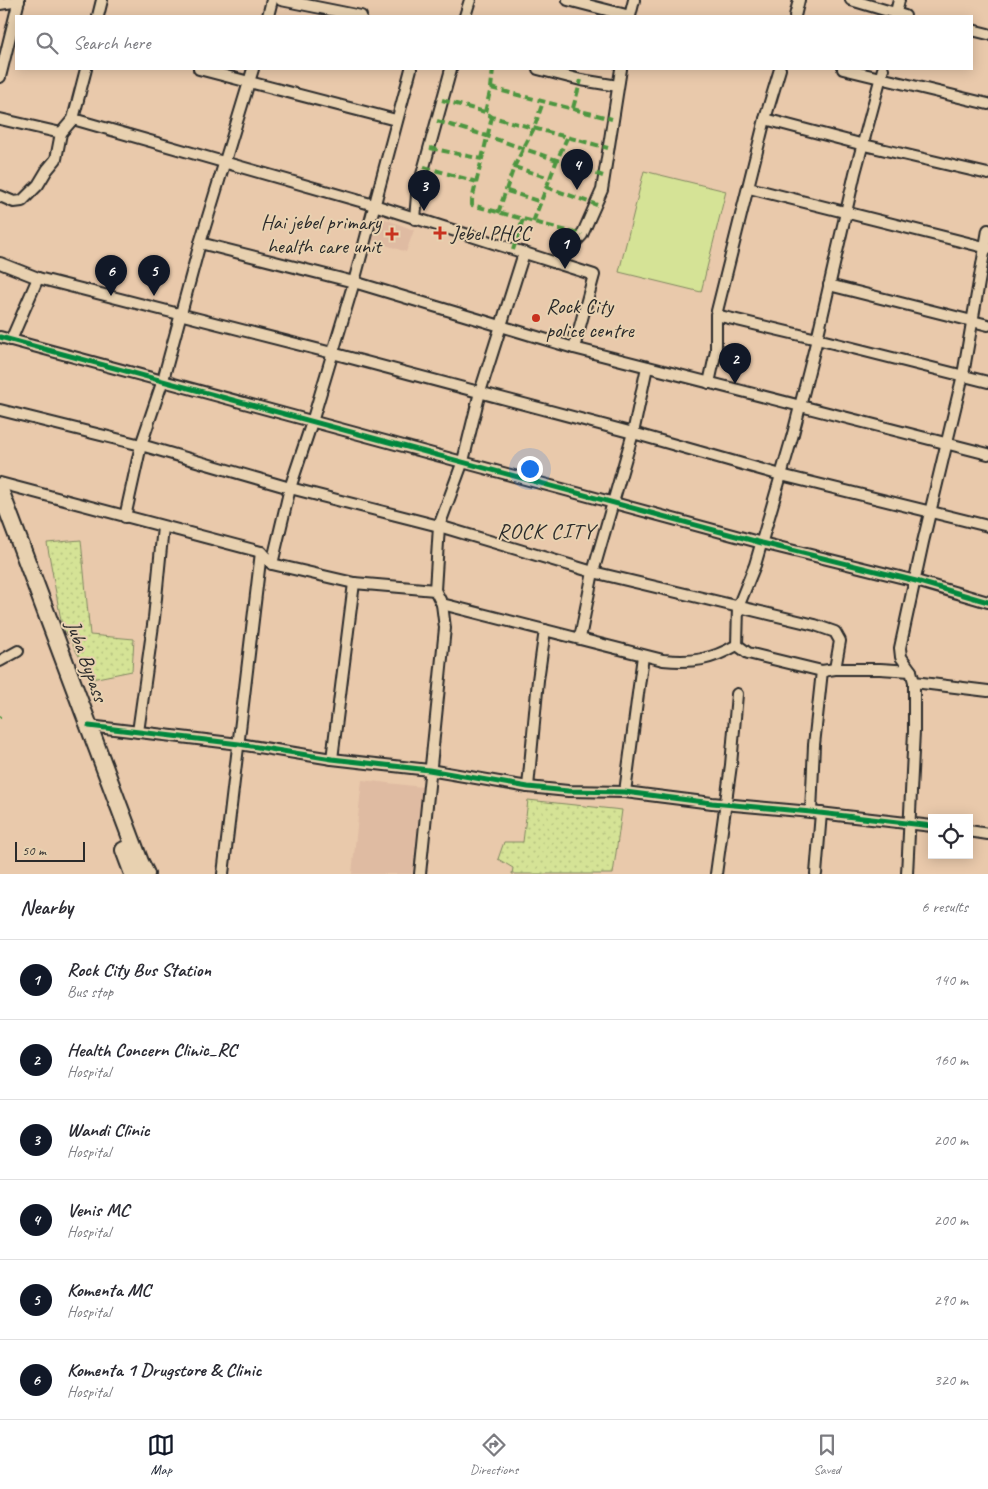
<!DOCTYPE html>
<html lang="en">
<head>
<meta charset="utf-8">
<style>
	:root { --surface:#fff; --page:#f7f7f7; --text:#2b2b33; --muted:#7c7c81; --line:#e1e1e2; --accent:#111827 }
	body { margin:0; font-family:Caveat,sans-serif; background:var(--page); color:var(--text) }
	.controls { position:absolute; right:15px; bottom:15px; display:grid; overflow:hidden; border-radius:0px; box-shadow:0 2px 12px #0003 }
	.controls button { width:45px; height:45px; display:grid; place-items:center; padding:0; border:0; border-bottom:1px solid var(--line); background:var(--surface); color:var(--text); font:25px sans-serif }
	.scale { position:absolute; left:15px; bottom:12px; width:70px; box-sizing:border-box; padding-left:5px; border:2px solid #2b2b2b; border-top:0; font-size:14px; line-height:18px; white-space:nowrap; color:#2b2b2b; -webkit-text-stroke:4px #e8d1b0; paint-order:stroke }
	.you { position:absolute; left:529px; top:468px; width:18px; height:18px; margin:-12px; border:4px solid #fff; border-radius:50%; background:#1a73e8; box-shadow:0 0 0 8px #1a73e833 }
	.badge { display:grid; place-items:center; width:32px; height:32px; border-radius:50%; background:var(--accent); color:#fff; font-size:16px; font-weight:700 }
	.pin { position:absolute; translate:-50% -41px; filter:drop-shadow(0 1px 2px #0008) }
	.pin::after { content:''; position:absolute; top:26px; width:18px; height:15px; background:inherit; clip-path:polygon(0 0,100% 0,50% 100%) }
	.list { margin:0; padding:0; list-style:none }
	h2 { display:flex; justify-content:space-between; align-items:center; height:65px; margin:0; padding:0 20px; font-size:21px }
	h2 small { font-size:16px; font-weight:400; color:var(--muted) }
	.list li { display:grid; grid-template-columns:32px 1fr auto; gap:15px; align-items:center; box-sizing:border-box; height:80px; padding:0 20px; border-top:1px solid var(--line) }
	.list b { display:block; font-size:19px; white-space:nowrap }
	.list p { margin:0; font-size:16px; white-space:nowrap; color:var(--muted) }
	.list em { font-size:16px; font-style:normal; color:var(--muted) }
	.icon { flex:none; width:28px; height:28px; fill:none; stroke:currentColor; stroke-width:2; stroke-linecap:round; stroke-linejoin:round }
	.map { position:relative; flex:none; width:988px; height:874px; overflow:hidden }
	.search { position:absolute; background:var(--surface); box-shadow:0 2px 12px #0003; left:15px; right:15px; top:15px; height:55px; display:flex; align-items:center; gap:12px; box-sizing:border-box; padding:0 18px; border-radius:0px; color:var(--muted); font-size:19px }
	.sheet { height:545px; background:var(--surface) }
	nav { display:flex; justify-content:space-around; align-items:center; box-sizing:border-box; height:70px; border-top:1px solid var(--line); background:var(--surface); font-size:14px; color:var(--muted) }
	nav a { display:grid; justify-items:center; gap:2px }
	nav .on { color:var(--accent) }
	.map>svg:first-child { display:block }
	.built { fill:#dfbba2 }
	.green { fill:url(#green-dots); stroke:#808760 }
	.pitch { fill:#d5e396; stroke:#808760 }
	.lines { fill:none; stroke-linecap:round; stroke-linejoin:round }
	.minor-casing { stroke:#2b2b2b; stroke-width:14 }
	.primary-casing { stroke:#2b2b2b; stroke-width:20 }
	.minor { stroke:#e8d1b0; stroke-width:10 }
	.primary { stroke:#e8d1b0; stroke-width:16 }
	.quiet { stroke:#4d9640; stroke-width:4; stroke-dasharray:8 4; stroke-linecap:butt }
	.cycleway-casing { stroke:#e8d1b0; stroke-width:8 }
	.cycleway { stroke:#00873e; stroke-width:5 }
	.poi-dot { fill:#c8321e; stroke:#e8d1b0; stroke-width:2 }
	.labels { text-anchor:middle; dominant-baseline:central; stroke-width:4; stroke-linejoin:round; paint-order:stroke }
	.poi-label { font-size:21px; fill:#2b2b2b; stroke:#e8d1b0; text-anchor:start }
	.street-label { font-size:21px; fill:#2b2b2b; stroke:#e8d1b0 }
	.neighbourhood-label { font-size:22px; letter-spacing:1px; fill:#2b2b2b; stroke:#e8d1b0 }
</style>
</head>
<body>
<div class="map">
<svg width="988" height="874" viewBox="0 0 988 874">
	<defs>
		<pattern id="green-dots" width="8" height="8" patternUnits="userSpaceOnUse" patternTransform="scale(1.25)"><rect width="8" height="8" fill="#d5e396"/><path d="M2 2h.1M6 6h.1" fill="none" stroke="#b7c381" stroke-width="1.8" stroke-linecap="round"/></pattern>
	</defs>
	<rect width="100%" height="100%" fill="#e9c9ab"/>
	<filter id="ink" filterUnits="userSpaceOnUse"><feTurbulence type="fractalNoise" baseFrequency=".02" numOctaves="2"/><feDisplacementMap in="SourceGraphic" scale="10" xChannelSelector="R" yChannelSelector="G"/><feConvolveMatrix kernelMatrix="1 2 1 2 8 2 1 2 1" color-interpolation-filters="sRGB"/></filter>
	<g filter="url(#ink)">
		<g class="built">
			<path d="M377,216L414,230L406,252L369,239Z"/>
			<path d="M362,780L422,787L412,874H352Z"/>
		</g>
		<g class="green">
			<path d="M81,540L90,635L134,639L132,671L92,679L62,626L47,543Z"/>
			<path d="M528,800L622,810L613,874H512L513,868L498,859L504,842H523Z"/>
		</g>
		<path class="pitch" d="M644,171L726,191L701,292L619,272Z"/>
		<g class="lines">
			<g class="minor-casing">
				<g id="minor">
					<path d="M281,0L361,16"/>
					<path d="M568,0L630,16"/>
					<path d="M851,0L905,16"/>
					<path d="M0,4L19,1"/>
					<path d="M98,16L102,0"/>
					<path d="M268,16L272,0"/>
					<path d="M465,16L470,0"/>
					<path d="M630,16L634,0"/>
					<path d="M795,16L799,0"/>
					<path d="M895,16L899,0"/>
					<path d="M972,30L988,34"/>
					<path d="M199,69L396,120"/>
					<path d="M538,69L581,80L618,86"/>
					<path d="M843,69L988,104"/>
					<path d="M883,69L855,173L817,339L793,434L755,565L738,607L737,645L748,653L760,656L822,671L835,669H880L911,671"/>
					<path d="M0,77L19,0"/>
					<path d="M0,119L61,133"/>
					<path d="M73,119L374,205L594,275L574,348"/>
					<path d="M765,119L864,145L988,174"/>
					<path d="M749,188L988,248"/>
					<path d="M0,196L14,202L22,201L38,185L47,170L56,159L61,133L73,119L86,69"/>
					<path d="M415,219L417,195L421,178L451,69"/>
					<path d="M200,243L354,282L574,348L988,454"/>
					<path d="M0,263L38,278L332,353L633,433L781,475L988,526"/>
					<path d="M556,263L582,235L602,190L621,69"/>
					<path d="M829,285L988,325"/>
					<path d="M716,315L817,339L988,382"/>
					<path d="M0,337L762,543L916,581L988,602"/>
					<path d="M11,340L38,278"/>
					<path d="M709,383L716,351V315L765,119L780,69"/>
					<path d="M0,410L141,445L290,488L439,526L593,572L815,625L835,632L840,641L835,669"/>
					<path d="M0,483L261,552L272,564L354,583L435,590"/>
					<path d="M125,517L141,445L163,380L200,243L253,69"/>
					<path d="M272,564L290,488L312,422L354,282L411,69"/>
					<path d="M442,604L663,660C693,663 711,660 737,645"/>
					<path d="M580,638L593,572L633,433L647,367"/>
					<path d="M0,661L18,651"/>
					<path d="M914,682L988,691"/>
					<path d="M89,726L239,744L332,759L429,770L528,787L568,791L625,792L712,803L811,812L932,826"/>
					<path d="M138,732L154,618L163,527"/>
					<path d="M332,759L354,583"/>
					<path d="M528,787L538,680L545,630"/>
					<path d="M625,792L643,656"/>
					<path d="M811,812L814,745L822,671"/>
					<path d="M969,831L988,834"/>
					<path d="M223,874L261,552"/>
					<path d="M420,874L445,628L442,604L435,590L439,526L463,461L480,392L524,253"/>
					<path d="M716,874L731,765L737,694"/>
					<path d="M816,874L821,813"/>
					<path d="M907,874L914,731V682L911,671L901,657L900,648L923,542L963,375L988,230"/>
				</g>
			</g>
			<g class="primary-casing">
				<g id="primary">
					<path d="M0,490L140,862L146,874"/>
					<path d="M124,850L133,874"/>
				</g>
			</g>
			<use href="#minor" class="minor"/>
			<use href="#primary" class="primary"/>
			<g class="quiet">
				<path d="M491,88L612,119"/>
				<path d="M442,100L485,112L492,117L608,148"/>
				<path d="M573,108L581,80"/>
				<path d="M485,112L491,88L493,69"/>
				<path d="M492,117L472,200V205L582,235"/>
				<path d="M437,121L487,136L603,176"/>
				<path d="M430,148L482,159"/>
				<path d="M424,167L477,182"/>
				<path d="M514,167L550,178"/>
				<path d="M546,187L597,205"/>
				<path d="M507,191L541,202"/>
				<path d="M498,213L514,167L534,128L543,102"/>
				<path d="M533,222L557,160L567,138"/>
				<path d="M513,250L523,219"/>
				<path d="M0,717H1"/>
			</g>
			<g class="cycleway-casing">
				<g id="cycleway">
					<path d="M0,337L762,543L916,581L988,602"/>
					<path d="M89,726L239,744L332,759L429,770L528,787L568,791L625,792L712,803L811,812L932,826"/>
				</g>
			</g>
			<use href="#cycleway" class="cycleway"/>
		</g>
	</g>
	<g class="poi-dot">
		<path d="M437.5 225.5h5v5h5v5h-5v5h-5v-5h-5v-5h5z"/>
		<path d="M389.5 226.5h5v5h5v5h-5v5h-5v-5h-5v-5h5z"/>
		<circle cx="536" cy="318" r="5"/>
	</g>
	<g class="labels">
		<g class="poi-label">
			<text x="381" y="222" text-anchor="end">Hai jebel primary<tspan x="381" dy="24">health care unit</tspan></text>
			<text x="451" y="233">Jebel PHCC</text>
			<text x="546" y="306">Rock City<tspan x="546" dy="24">police centre</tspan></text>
		</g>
		<g class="street-label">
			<text transform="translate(87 661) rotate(70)">Juba Bypass</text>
		</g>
		<g class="neighbourhood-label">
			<text x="546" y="531">ROCK CITY</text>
		</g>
	</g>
</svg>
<div class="controls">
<button><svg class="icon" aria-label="locate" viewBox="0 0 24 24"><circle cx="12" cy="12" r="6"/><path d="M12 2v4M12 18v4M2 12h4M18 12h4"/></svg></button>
</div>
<div class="scale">50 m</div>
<div class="you"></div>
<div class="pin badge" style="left:565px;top:269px">1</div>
<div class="pin badge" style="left:735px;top:384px">2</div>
<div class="pin badge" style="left:424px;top:211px">3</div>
<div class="pin badge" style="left:577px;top:190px">4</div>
<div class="pin badge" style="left:154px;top:296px">5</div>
<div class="pin badge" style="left:111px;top:296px">6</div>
<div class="search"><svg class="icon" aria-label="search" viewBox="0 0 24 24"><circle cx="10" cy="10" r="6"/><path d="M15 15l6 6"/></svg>Search here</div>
</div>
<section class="sheet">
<h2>Nearby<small>6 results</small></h2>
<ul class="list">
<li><span class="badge">1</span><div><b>Rock City Bus Station</b><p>Bus stop</p></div><em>140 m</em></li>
<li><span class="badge">2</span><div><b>Health Concern Clinic_RC</b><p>Hospital</p></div><em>160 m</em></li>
<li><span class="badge">3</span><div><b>Wandi Clinic</b><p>Hospital</p></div><em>200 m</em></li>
<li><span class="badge">4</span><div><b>Venis MC</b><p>Hospital</p></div><em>200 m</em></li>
<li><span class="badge">5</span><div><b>Komenta MC</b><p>Hospital</p></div><em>290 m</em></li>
<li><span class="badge">6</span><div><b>Komenta 1 Drugstore &amp; Clinic</b><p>Hospital</p></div><em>320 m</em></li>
</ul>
</section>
<nav>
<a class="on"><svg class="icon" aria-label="map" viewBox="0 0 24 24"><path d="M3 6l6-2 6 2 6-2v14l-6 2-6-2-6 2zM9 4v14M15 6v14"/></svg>Map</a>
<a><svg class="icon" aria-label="directions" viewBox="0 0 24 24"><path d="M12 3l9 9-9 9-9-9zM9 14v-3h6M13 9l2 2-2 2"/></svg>Directions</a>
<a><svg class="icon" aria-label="saved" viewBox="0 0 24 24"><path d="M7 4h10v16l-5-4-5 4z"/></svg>Saved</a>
</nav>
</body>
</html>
